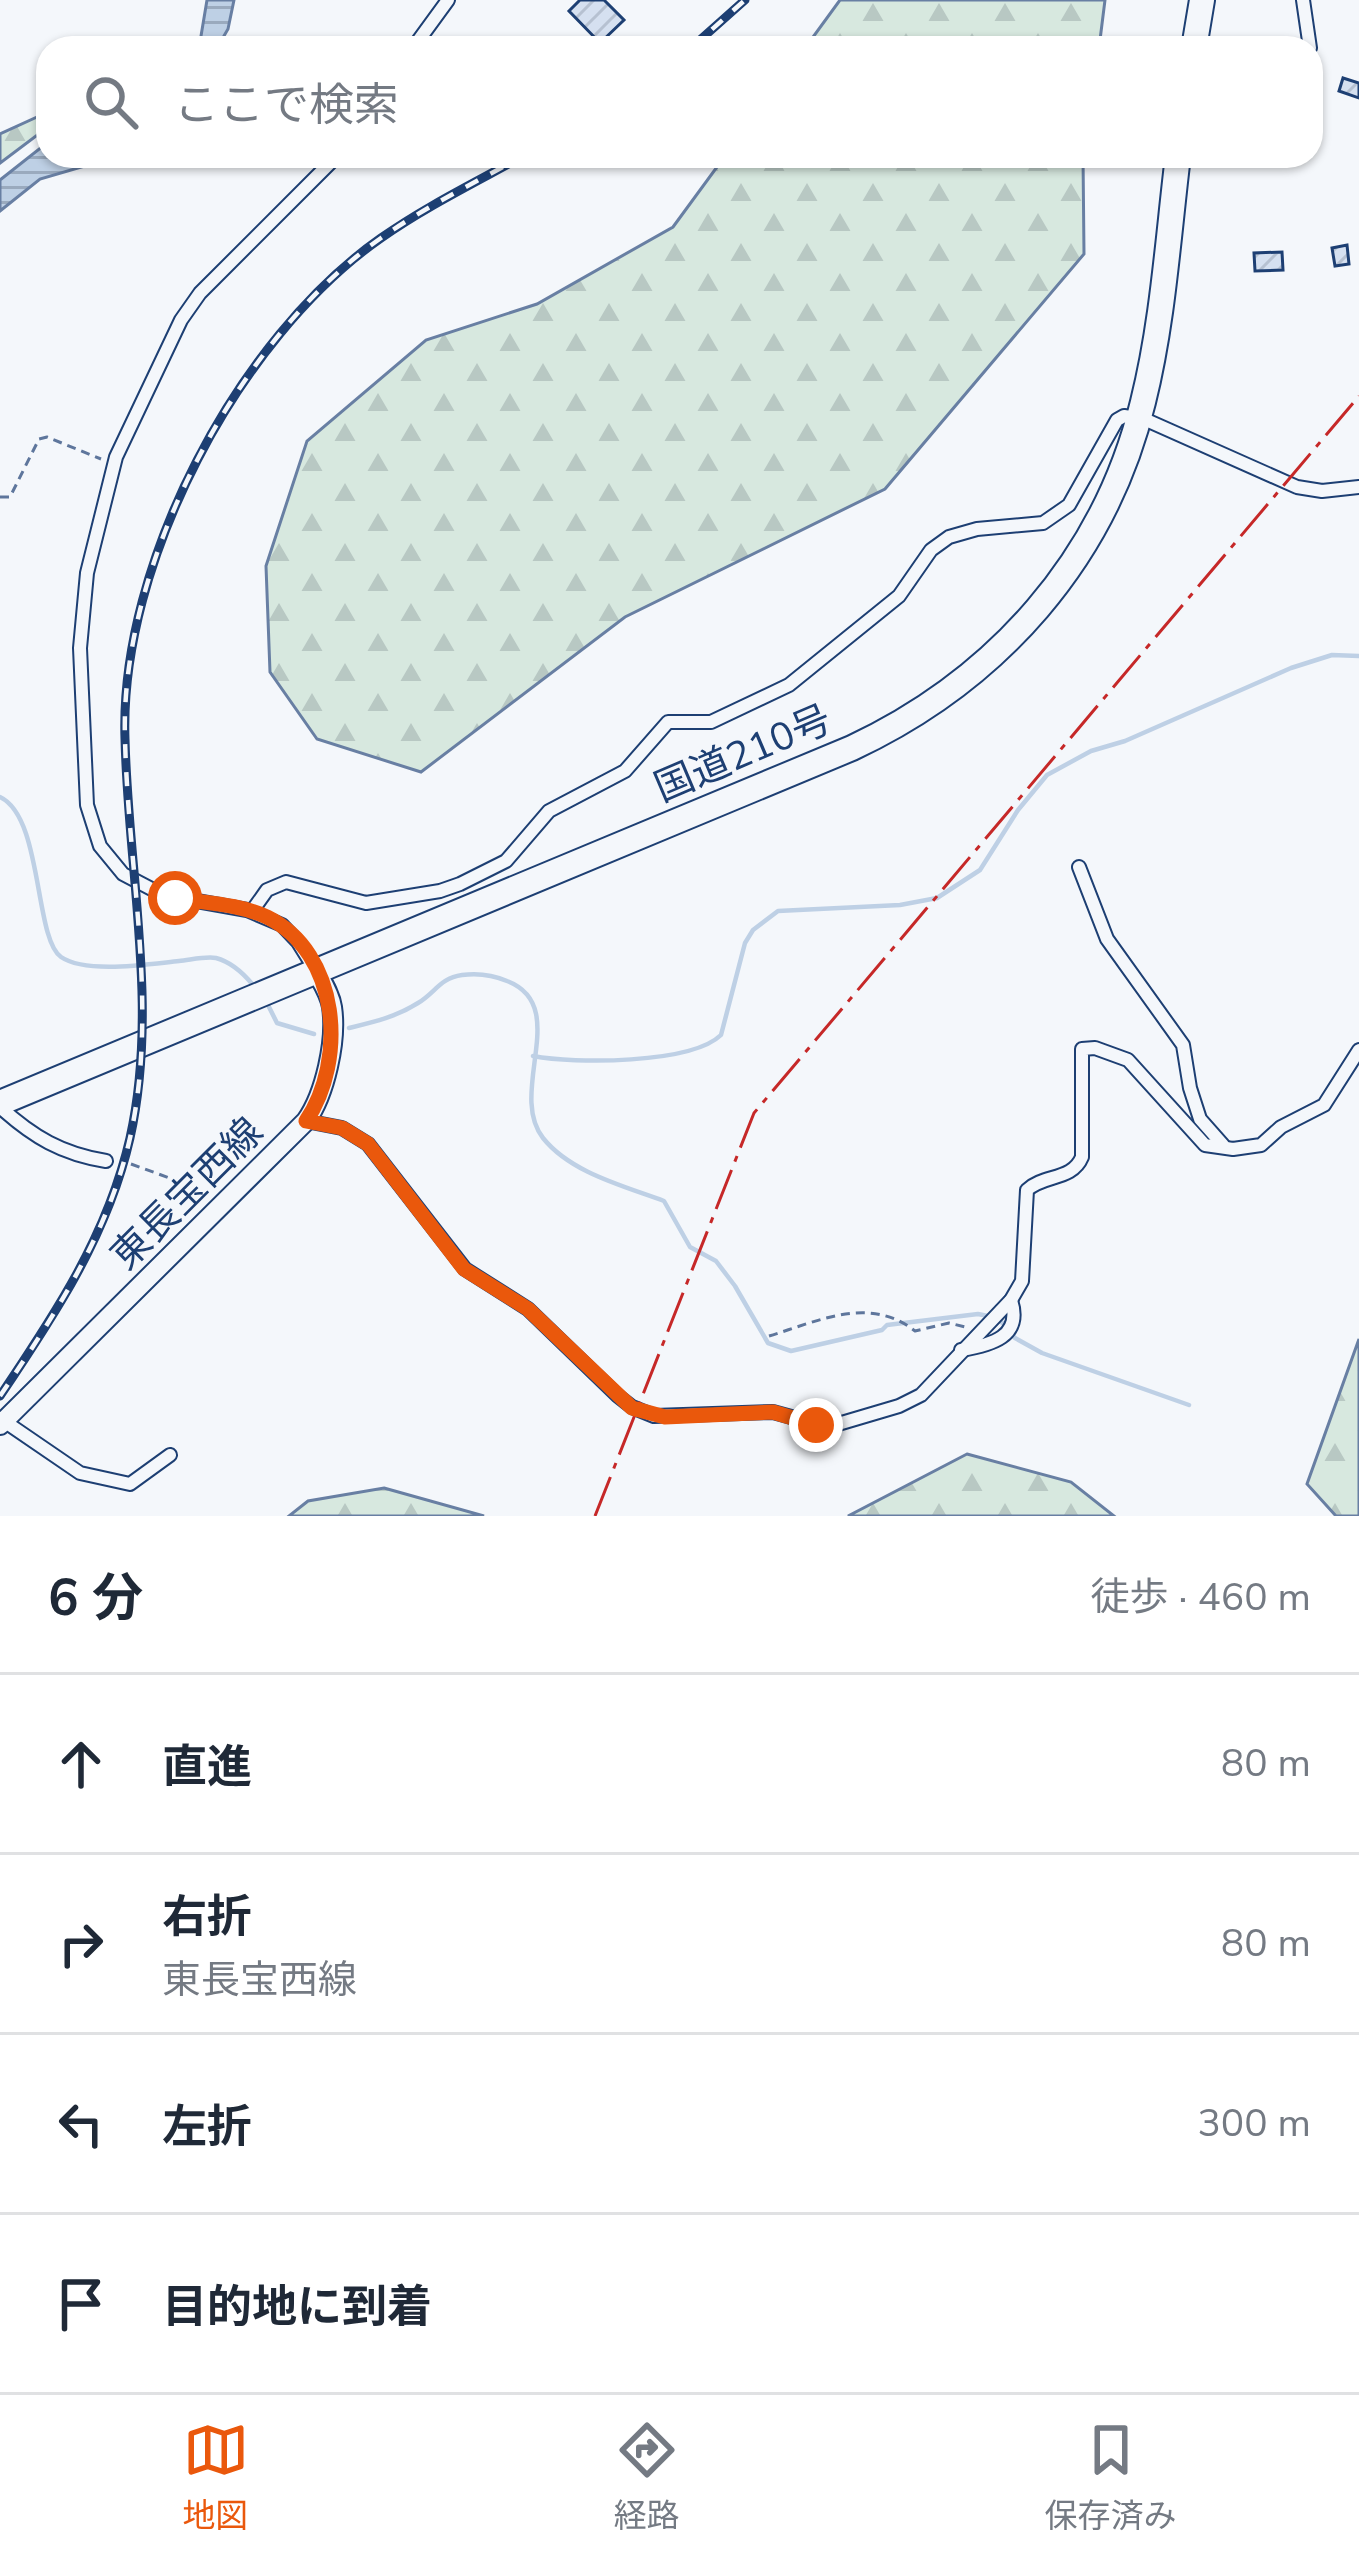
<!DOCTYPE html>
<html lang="ja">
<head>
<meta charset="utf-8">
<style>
	:root { --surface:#fff; --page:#f6f6f7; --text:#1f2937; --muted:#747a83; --line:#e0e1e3; --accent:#ea580c }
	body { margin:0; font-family:"Nunito Sans","Noto Sans JP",sans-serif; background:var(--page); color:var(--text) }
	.stop { position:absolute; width:36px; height:36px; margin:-27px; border:9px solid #ea580c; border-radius:50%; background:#fff }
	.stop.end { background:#ea580c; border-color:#fff; box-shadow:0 3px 12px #0008 }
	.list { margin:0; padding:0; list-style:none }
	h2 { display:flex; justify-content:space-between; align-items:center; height:156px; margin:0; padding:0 48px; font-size:51px }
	h2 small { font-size:39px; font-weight:400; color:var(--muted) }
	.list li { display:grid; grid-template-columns:78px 1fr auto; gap:36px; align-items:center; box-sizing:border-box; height:180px; padding:0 48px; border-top:3px solid var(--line) }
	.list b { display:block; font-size:45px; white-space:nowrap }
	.list p { margin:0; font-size:39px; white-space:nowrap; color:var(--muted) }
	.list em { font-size:39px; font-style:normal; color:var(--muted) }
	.icon { flex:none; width:66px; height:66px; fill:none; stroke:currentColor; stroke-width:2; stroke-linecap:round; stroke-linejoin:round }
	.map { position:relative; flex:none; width:1359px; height:1516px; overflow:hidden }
	.search { position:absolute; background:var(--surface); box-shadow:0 3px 9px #0004; left:36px; right:36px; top:36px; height:132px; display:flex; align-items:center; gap:30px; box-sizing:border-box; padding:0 42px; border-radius:36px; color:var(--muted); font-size:45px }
	.sheet { height:876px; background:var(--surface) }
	nav { display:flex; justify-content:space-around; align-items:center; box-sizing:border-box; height:168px; border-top:3px solid var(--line); background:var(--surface); font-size:33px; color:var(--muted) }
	nav a { display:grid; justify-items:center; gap:6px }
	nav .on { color:var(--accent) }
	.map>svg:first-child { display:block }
	.forest { fill:url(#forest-firs); stroke:#687fa3; stroke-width:3 }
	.water { fill:url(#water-rules); stroke:#687fa3; stroke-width:3 }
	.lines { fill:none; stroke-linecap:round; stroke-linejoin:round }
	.stream { stroke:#bed0e5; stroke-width:4.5 }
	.building { fill:url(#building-hatch); stroke:#1d3f73; stroke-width:3 }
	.street-casing { stroke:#1d3f73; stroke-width:16 }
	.secondary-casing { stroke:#1d3f73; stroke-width:22 }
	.highway-casing { stroke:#1d3f73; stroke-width:28 }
	.path { stroke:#5e769c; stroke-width:3; stroke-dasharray:9 6; stroke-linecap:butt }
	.street { stroke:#f4f7fb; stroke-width:12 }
	.secondary { stroke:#f4f7fb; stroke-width:18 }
	.highway { stroke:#f4f7fb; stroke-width:24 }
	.rail-casing { stroke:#1d3f73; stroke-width:9 }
	.rail { stroke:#f4f7fb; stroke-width:4.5; stroke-dasharray:14; stroke-linecap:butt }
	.power { stroke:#c62828; stroke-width:3; stroke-dasharray:42 9 6 9; stroke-linecap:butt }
	.route { stroke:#ea580c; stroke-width:15 }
	.labels { text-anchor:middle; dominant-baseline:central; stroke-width:9; stroke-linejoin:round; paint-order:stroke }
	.street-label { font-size:39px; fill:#1d3f73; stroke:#f4f7fb }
</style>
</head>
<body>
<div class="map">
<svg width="1359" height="1516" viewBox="0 0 1359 1516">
	<defs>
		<pattern id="forest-firs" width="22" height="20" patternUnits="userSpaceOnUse" patternTransform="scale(3)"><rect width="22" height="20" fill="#d7e8df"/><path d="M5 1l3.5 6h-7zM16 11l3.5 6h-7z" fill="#b8c8c3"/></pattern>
		<pattern id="water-rules" width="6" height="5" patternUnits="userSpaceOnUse" patternTransform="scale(3)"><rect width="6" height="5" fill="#bed0e5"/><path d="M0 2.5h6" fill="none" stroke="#9aaabe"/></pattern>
		<pattern id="building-hatch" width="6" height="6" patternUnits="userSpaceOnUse" patternTransform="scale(3)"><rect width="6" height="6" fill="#d5e0f0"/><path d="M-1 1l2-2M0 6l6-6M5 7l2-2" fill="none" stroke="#b6c1d1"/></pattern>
	</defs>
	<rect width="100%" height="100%" fill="#f4f7fb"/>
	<g class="forest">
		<path d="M840,0H1105L1099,48H805Z"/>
		<path d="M48,112V127L0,163V134Z"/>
		<path d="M725,156H1083L1084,254L885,489L625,617L421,772L317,739L270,672L266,566L307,441L426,340L537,304L673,227Z"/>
		<path d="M1359,1339V1516H1336L1307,1484Z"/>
		<path d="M967,1454L1071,1482L1114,1516H848Z"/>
		<path d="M384,1488L484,1516H289L308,1501Z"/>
	</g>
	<g class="water">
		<path d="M207,0H234L228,29L217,48H199Z"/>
		<path d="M48,142V156H119L40,179L0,211V180Z"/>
	</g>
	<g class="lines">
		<g class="stream">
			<path d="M0,797C43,817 34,938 61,957C86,974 149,964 179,961C190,960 206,956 216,958C231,962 244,974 253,985"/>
			<path d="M267,1003L277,1023L314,1034"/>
			<path d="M349,1028C374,1022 396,1017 418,1003C435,993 440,978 462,975C477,973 493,975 507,981C572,1006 507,1092 543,1138C571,1173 624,1186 664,1201L690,1247L716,1261L735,1286L768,1343L791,1351L882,1330L887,1325L978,1314L993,1317L1006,1325L1015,1338L1042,1353L1189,1405"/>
			<path d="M533,1056C574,1064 691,1064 721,1035L745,943L753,930L778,911L900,905L937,898L980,870L1018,810L1047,775L1091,751L1125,741L1291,668L1332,655L1359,656"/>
		</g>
	</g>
	<g class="building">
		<path d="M580,0H604L624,20L600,43L569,11Z"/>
		<path d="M1343,78L1359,83V98L1339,91Z"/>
		<path d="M1347,245L1349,264L1335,266L1332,248Z"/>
		<path d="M1282,252L1283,270L1255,271L1254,253Z"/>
	</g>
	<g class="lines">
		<g class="street-casing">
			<g id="street">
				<path d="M1303,0L1310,48"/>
				<path d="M413,48L448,0"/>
				<path d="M1079,867L1107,939L1183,1045L1190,1088L1200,1119L1223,1145"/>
				<path d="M252,911L267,890L286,882L366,903L440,891L460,884L506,861L549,811L625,771L668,722H711L789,685L899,596L931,550L949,537L977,529L1043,523L1069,505L1117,420L1124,416L1144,419L1297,487L1322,491L1359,487"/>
				<path d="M316,971L298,942L282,925L247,910L163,895L123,874L100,846L87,805L80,648L87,573L116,457L181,320L200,293L337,156"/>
				<path d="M0,1107C33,1137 62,1154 106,1161"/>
				<path d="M306,1121L342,1128L368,1144L465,1269L528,1309L618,1396L632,1407L654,1416L773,1412L828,1427L899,1406L921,1395L1011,1300L1022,1281L1027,1190C1044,1174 1072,1181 1082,1157V1049L1095,1048L1128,1060L1205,1145L1233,1149L1261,1145L1281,1127L1324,1105L1359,1050"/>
				<path d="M961,1350C991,1345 1023,1337 1011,1300"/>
				<path d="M4,1421L80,1473L130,1484L170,1455"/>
			</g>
		</g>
		<g class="secondary-casing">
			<path id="secondary" d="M0,1425L306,1121C325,1094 337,1041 332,1007C330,994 322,982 316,971"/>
		</g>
		<g class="highway-casing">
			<g id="highway">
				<path d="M1194,48L1202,0"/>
				<path d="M0,1103L852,748C997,680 1105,559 1143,402C1163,322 1168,238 1178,156"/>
			</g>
		</g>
		<g class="path">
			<path d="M0,497H10L39,439L47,437L101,459"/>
			<path d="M131,1164L175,1180L203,1202"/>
			<path d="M769,1336C819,1321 869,1295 915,1331L949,1323L965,1327"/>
		</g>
		<use href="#street" class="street"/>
		<use href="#secondary" class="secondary"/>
		<use href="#highway" class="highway"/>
		<g class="rail-casing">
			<g id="rail">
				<path d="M691,48L745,0"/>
				<path d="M0,1396C54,1316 108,1235 130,1138C159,1008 128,871 125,739C119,564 238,338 381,238C425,207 476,182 523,156"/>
			</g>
		</g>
		<use href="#rail" class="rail"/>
		<path class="power" d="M595,1516L754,1113L1359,396"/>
	</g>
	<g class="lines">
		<path class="route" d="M175,898C205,903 239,904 267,917C340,953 347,1060 306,1121L342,1128L368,1144L464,1269L528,1309L632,1408L665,1417L773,1412L816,1425"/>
	</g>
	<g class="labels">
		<g class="street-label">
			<text transform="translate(743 754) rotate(-23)">国道210号</text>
			<text transform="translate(187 1194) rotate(-45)">東長宝西線</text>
		</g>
	</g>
</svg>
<div class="stop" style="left:175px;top:898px"></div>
<div class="stop end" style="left:816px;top:1425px"></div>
<div class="search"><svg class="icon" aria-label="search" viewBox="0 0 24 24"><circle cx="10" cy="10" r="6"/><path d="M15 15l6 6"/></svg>ここで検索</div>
</div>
<section class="sheet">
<h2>6 分<small>徒歩 · 460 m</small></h2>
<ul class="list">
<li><svg class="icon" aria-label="ahead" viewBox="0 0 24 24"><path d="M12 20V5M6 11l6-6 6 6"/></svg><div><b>直進</b></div><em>80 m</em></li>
<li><svg class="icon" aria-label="right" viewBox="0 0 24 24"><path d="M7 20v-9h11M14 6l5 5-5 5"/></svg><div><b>右折</b><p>東長宝西線</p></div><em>80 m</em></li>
<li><svg class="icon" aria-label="left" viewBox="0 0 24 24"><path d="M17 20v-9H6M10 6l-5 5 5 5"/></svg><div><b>左折</b></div><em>300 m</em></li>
<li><svg class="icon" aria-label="arrive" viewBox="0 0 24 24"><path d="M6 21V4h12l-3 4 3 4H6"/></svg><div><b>目的地に到着</b></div></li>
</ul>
</section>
<nav>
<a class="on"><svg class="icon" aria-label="map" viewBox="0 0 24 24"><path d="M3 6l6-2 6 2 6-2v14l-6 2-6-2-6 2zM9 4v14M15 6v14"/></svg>地図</a>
<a><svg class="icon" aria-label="directions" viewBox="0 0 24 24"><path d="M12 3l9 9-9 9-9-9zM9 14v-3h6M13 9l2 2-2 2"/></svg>経路</a>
<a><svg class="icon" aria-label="saved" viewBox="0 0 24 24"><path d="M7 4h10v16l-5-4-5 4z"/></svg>保存済み</a>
</nav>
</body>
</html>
